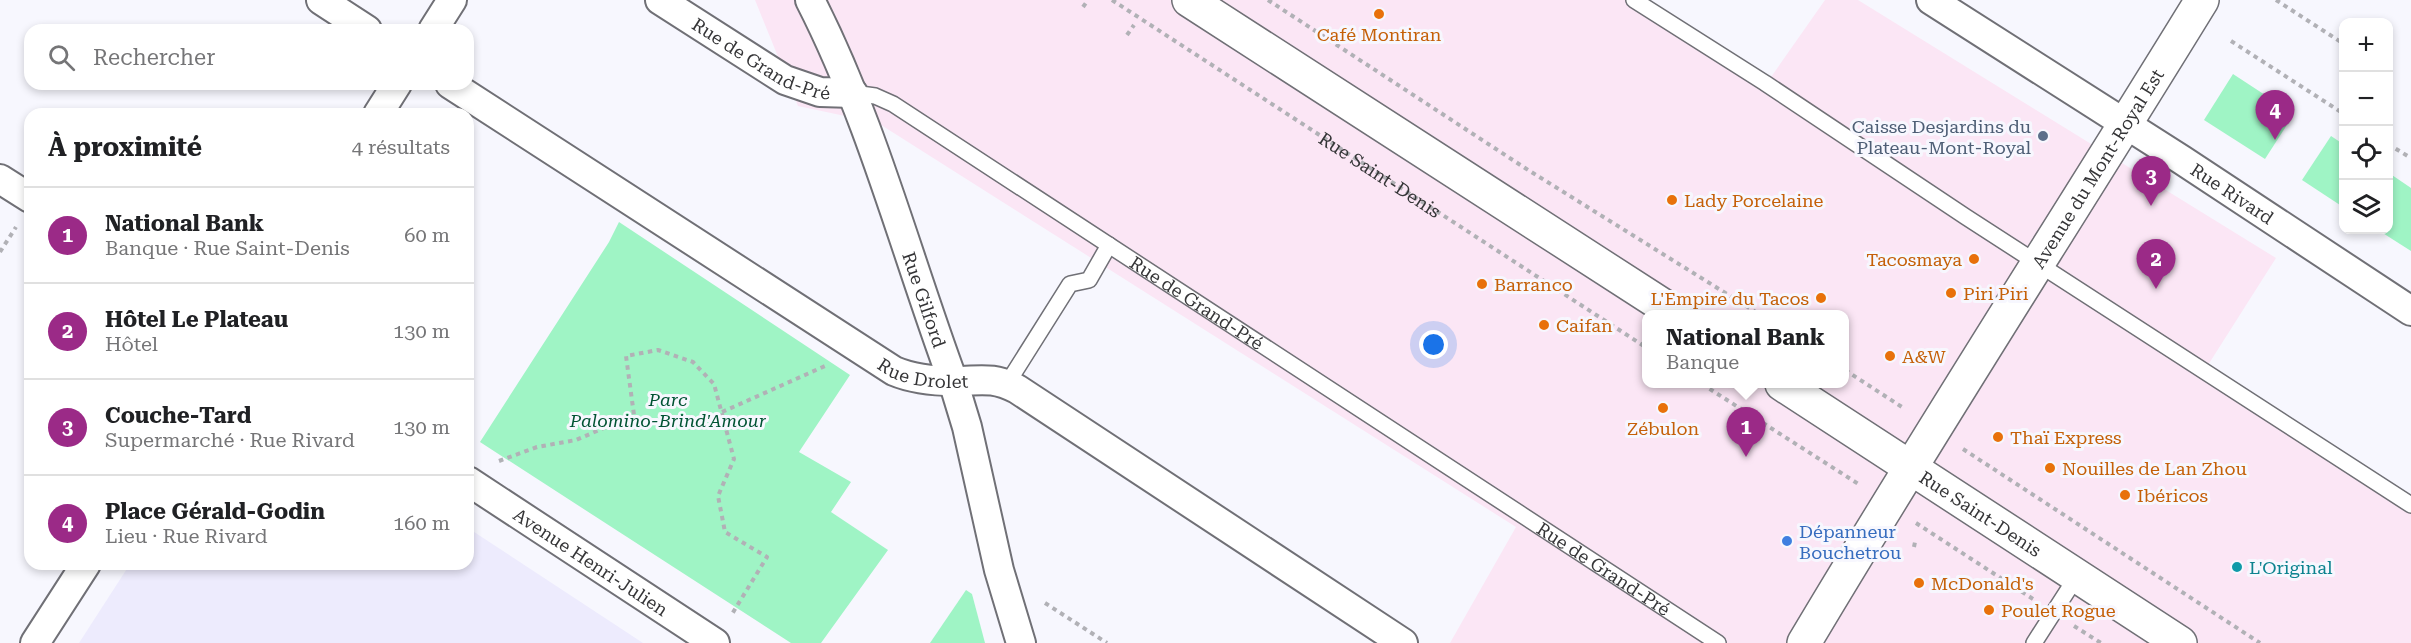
<!DOCTYPE html>
<html lang="fr">
<head>
<meta charset="utf-8">
<style>
	:root { --surface:#fff; --page:#f2f2f2; --text:#202124; --muted:#757577; --line:#e0e0e0; --accent:#9b2a87 }
	body { margin:0; font-family:"Roboto Serif",serif; background:var(--page); color:var(--text) }
	.controls { position:absolute; right:18px; top:18px; display:grid; overflow:hidden; border-radius:12px; box-shadow:0 3px 9px #0003 }
	.controls button { width:54px; height:54px; display:grid; place-items:center; padding:0; border:0; border-bottom:2px solid var(--line); background:var(--surface); color:var(--text); font:30px sans-serif }
	.you { position:absolute; left:1434px; top:345px; width:21px; height:21px; margin:-15px; border:4px solid #fff; border-radius:50%; background:#1a73e8; box-shadow:0 0 0 9px #1a73e833 }
	.badge { display:grid; place-items:center; width:39px; height:39px; border-radius:50%; background:var(--accent); color:#fff; font-size:20px; font-weight:700 }
	.pin { position:absolute; translate:-50% -50px; filter:drop-shadow(0 2px 3px #0008) }
	.pin::after { content:''; position:absolute; top:32px; width:21px; height:18px; background:inherit; clip-path:polygon(0 0,100% 0,50% 100%) }
	.popup { position:absolute; left:1642px; top:310px; width:207px; height:78px; box-sizing:border-box; display:grid; place-content:center; border-radius:12px; background:var(--surface); filter:drop-shadow(0 2px 4px #0005); font-size:20px; white-space:nowrap; color:var(--muted) }
	.popup b { font-size:22px; color:var(--text) }
	.popup::after { content:''; position:absolute; left:50%; top:100%; margin-left:-12px; border:12px solid transparent; border-top-color:var(--surface) }
	.list { margin:0; padding:0; list-style:none }
	h2 { display:flex; justify-content:space-between; align-items:center; height:78px; margin:0; padding:0 24px; font-size:26px }
	h2 small { font-size:20px; font-weight:400; color:var(--muted) }
	.list li { display:grid; grid-template-columns:39px 1fr auto; gap:18px; align-items:center; box-sizing:border-box; height:96px; padding:0 24px; border-top:2px solid var(--line) }
	.list b { display:block; font-size:22px; white-space:nowrap }
	.list p { margin:0; font-size:20px; white-space:nowrap; color:var(--muted) }
	.list em { font-size:20px; font-style:normal; color:var(--muted) }
	.icon { flex:none; width:33px; height:33px; fill:none; stroke:currentColor; stroke-width:2; stroke-linecap:round; stroke-linejoin:round }
	.map { position:relative; flex:none; width:2411px; height:643px; overflow:hidden }
	.search { position:absolute; background:var(--surface); box-shadow:0 3px 9px #0003; left:24px; top:24px; width:450px; height:66px; display:flex; align-items:center; gap:15px; box-sizing:border-box; padding:0 21px; border-radius:18px; color:var(--muted); font-size:22px }
	.panel { position:absolute; background:var(--surface); box-shadow:0 3px 9px #0003; left:24px; top:108px; width:450px; height:462px; border-radius:18px }
	.map>svg:first-child { display:block }
	.commercial { fill:#fbe6f5; fill-rule:evenodd }
	.education { fill:#edebfd }
	.green { fill:#9ff4c5 }
	.lines { fill:none; stroke-linecap:round; stroke-linejoin:round }
	.lane-casing { stroke:#707076; stroke-width:18 }
	.street-casing { stroke:#707076; stroke-width:32 }
	.secondary-casing { stroke:#707076; stroke-width:36 }
	.path { stroke:#b1b1b6; stroke-width:4; stroke-dasharray:4.5 4.5; stroke-linecap:butt }
	.lane { stroke:#fff; stroke-width:15 }
	.street { stroke:#fff; stroke-width:28 }
	.secondary { stroke:#fff; stroke-width:33 }
	.food-dot { fill:#e8710a; stroke:#f7f7fe; stroke-width:2 }
	.service-dot { fill:#5c6f8a; stroke:#f7f7fe; stroke-width:2 }
	.shop-dot { fill:#3f7fe0; stroke:#f7f7fe; stroke-width:2 }
	.culture-dot { fill:#0f9aa8; stroke:#f7f7fe; stroke-width:2 }
	.labels { text-anchor:middle; dominant-baseline:central; stroke-width:6; stroke-linejoin:round; paint-order:stroke }
	.food-label { font-size:18px; fill:#c56008; stroke:#f7f7fe; text-anchor:start }
	.street-label { font-size:18px; fill:#353537; stroke:#f7f7fe }
	.service-label { font-size:18px; fill:#4e5e75; stroke:#f7f7fe; text-anchor:end }
	.park-label { font-size:18px; font-style:italic; fill:#005333; stroke:#f7f7fe }
	.shop-label { font-size:18px; fill:#366cbe; stroke:#f7f7fe; text-anchor:start }
	.culture-label { font-size:18px; fill:#0d838f; stroke:#f7f7fe; text-anchor:start }
</style>
</head>
<body>
<div class="map">
<svg width="2411" height="643" viewBox="0 0 2411 643">
	<rect width="100%" height="100%" fill="#f7f7fe"/>
	<path class="commercial" d="M755,0H1648L1764,87L1825,0H1858L2276,258L2208,365L2411,499V643H1450L1516,527L878,123L798,106ZM1647,314H1845V384H1647Z"/>
	<path class="education" d="M468,528L643,643H79L130,564H468Z"/>
	<g class="green">
		<path d="M2233,74L2294,114L2265,159L2204,120Z"/>
		<path d="M2331,136L2343,144V207L2302,180Z"/>
		<path d="M2389,173L2411,188V251L2378,230H2388Z"/>
		<path d="M619,222L850,375L799,452L851,482L831,512L888,550L821,643H791L480,442L609,242Z"/>
		<path d="M966,590L972,594L985,643H930Z"/>
	</g>
	<g class="lines">
		<g class="lane-casing">
			<g id="lane">
				<path d="M1634,0L1765,83L1966,217L2411,505"/>
				<path id="s2" d="M853,93L875,96L893,104L1718,643"/>
				<path d="M1007,384L1070,284L1089,280L1109,245"/>
				<path d="M2034,643L2077,576"/>
			</g>
		</g>
		<g class="street-casing">
			<g id="street">
				<path d="M321,0L367,30"/>
				<path id="s3" d="M660,0L785,80L820,92L853,93"/>
				<path id="s4" d="M810,0C872,121 906,254 953,381L967,427L999,570L1021,643"/>
				<path id="s5" d="M1931,0L2182,160L2411,311"/>
				<path d="M433,30L452,0"/>
				<path id="s6" d="M450,84L894,371C913,379 933,381 954,381C981,381 991,376 1017,389L1403,643"/>
				<path d="M378,114L397,84"/>
				<path d="M0,179L30,198"/>
				<path id="s7" d="M468,481L715,643"/>
				<path d="M35,643L86,564"/>
			</g>
		</g>
		<g class="secondary-casing">
			<g id="secondary">
				<path d="M1189,0L1676,314"/>
				<path id="s8" d="M1782,384L2180,643"/>
				<path id="s9" d="M1804,643C1933,426 2070,215 2202,0"/>
			</g>
		</g>
		<g class="path">
			<path id="s1" d="M1112,0L1647,348"/>
			<path d="M1268,0L1525,168L1759,314"/>
			<path d="M2276,0L2344,44"/>
			<path d="M1083,7L1088,0"/>
			<path d="M1127,35L1134,25"/>
			<path d="M2231,41L2344,114"/>
			<path d="M2388,144L2411,158"/>
			<path d="M0,252L16,227"/>
			<path d="M1845,370L1905,409"/>
			<path d="M1702,384L1860,485"/>
			<path d="M722,412L825,366"/>
			<path d="M1963,449L2260,643"/>
			<path d="M499,461L537,447L576,440L634,415L626,356L658,350L693,362L714,384L734,459L718,496L725,532L767,557L732,614"/>
			<path d="M1916,523L2033,599"/>
			<path d="M1914,547L1915,542"/>
			<path d="M1045,603L1107,643"/>
			<path d="M2074,626L2101,643"/>
		</g>
		<use href="#lane" class="lane"/>
		<use href="#street" class="street"/>
		<use href="#secondary" class="secondary"/>
	</g>
	<g class="food-dot">
		<circle cx="1379" cy="14" r="6"/>
		<circle cx="1672" cy="200" r="6"/>
		<circle cx="1974" cy="259" r="6"/>
		<circle cx="1482" cy="284" r="6"/>
		<circle cx="1951" cy="293" r="6"/>
		<circle cx="1821" cy="298" r="6"/>
		<circle cx="1544" cy="325" r="6"/>
		<circle cx="1890" cy="356" r="6"/>
		<circle cx="1663" cy="408" r="6"/>
		<circle cx="1998" cy="437" r="6"/>
		<circle cx="2050" cy="468" r="6"/>
		<circle cx="2125" cy="495" r="6"/>
		<circle cx="1919" cy="583" r="6"/>
		<circle cx="1989" cy="610" r="6"/>
	</g>
	<circle class="service-dot" cx="2043" cy="136" r="6"/>
	<circle class="shop-dot" cx="1787" cy="541" r="6"/>
	<circle class="culture-dot" cx="2237" cy="567" r="6"/>
	<g class="labels">
		<g class="food-label">
			<text x="1379" y="34" text-anchor="middle">Café Montiran</text>
			<text x="1684" y="200">Lady Porcelaine</text>
			<text x="1962" y="259" text-anchor="end">Tacosmaya</text>
			<text x="1494" y="284">Barranco</text>
			<text x="1963" y="293">Piri Piri</text>
			<text x="1809" y="298" text-anchor="end">L'Empire du Tacos</text>
			<text x="1556" y="325">Caifan</text>
			<text x="1902" y="356">A&amp;W</text>
			<text x="1663" y="428" text-anchor="middle">Zébulon</text>
			<text x="2010" y="437">Thaï Express</text>
			<text x="2062" y="468">Nouilles de Lan Zhou</text>
			<text x="2137" y="495">Ibéricos</text>
			<text x="1931" y="583">McDonald's</text>
			<text x="2001" y="610">Poulet Rogue</text>
		</g>
		<g class="street-label">
			<text stroke="none"><textPath href="#s3" startOffset="118">Rue de Grand-Pré</textPath></text>
			<text stroke="none"><textPath href="#s9" startOffset="558">Avenue du Mont-Royal Est</textPath></text>
			<text stroke="none"><textPath href="#s1" startOffset="320">Rue Saint-Denis</textPath></text>
			<text stroke="none"><textPath href="#s5" startOffset="358">Rue Rivard</textPath></text>
			<text stroke="none"><textPath href="#s4" startOffset="321">Rue Gilford</textPath></text>
			<text stroke="none"><textPath href="#s2" startOffset="405">Rue de Grand-Pré</textPath></text>
			<text stroke="none"><textPath href="#s6" startOffset="558">Rue Drolet</textPath></text>
			<text stroke="none"><textPath href="#s8" startOffset="237">Rue Saint-Denis</textPath></text>
			<text stroke="none"><textPath href="#s7" startOffset="147">Avenue Henri-Julien</textPath></text>
			<text stroke="none"><textPath href="#s2" startOffset="891">Rue de Grand-Pré</textPath></text>
		</g>
		<g class="service-label">
			<text x="2031" y="126">Caisse Desjardins du<tspan x="2031" dy="21">Plateau-Mont-Royal</tspan></text>
		</g>
		<g class="park-label">
			<text x="668" y="399">Parc<tspan x="668" dy="21">Palomino-Brind'Amour</tspan></text>
		</g>
		<g class="shop-label">
			<text x="1799" y="531">Dépanneur<tspan x="1799" dy="21">Bouchetrou</tspan></text>
		</g>
		<g class="culture-label">
			<text x="2249" y="567">L'Original</text>
		</g>
	</g>
</svg>
<div class="controls">
<button>+</button>
<button>−</button>
<button><svg class="icon" aria-label="locate" viewBox="0 0 24 24"><circle cx="12" cy="12" r="6"/><path d="M12 2v4M12 18v4M2 12h4M18 12h4"/></svg></button>
<button><svg class="icon" aria-label="layers" viewBox="0 0 24 24"><path d="M12 4l9 5-9 5-9-5zM3 14l9 5 9-5"/></svg></button>
</div>
<div class="you"></div>
<div class="pin badge" style="left:1746px;top:457px">1</div>
<div class="popup"><b>National Bank</b>Banque</div>
<div class="pin badge" style="left:2156px;top:289px">2</div>
<div class="pin badge" style="left:2151px;top:206px">3</div>
<div class="pin badge" style="left:2275px;top:140px">4</div>
<div class="search"><svg class="icon" aria-label="search" viewBox="0 0 24 24"><circle cx="10" cy="10" r="6"/><path d="M15 15l6 6"/></svg>Rechercher</div>
<section class="panel">
<h2>À proximité<small>4 résultats</small></h2>
<ul class="list">
<li><span class="badge">1</span><div><b>National Bank</b><p>Banque · Rue Saint-Denis</p></div><em>60 m</em></li>
<li><span class="badge">2</span><div><b>Hôtel Le Plateau</b><p>Hôtel</p></div><em>130 m</em></li>
<li><span class="badge">3</span><div><b>Couche-Tard</b><p>Supermarché · Rue Rivard</p></div><em>130 m</em></li>
<li><span class="badge">4</span><div><b>Place Gérald-Godin</b><p>Lieu · Rue Rivard</p></div><em>160 m</em></li>
</ul>
</section>
</div>
</body>
</html>
